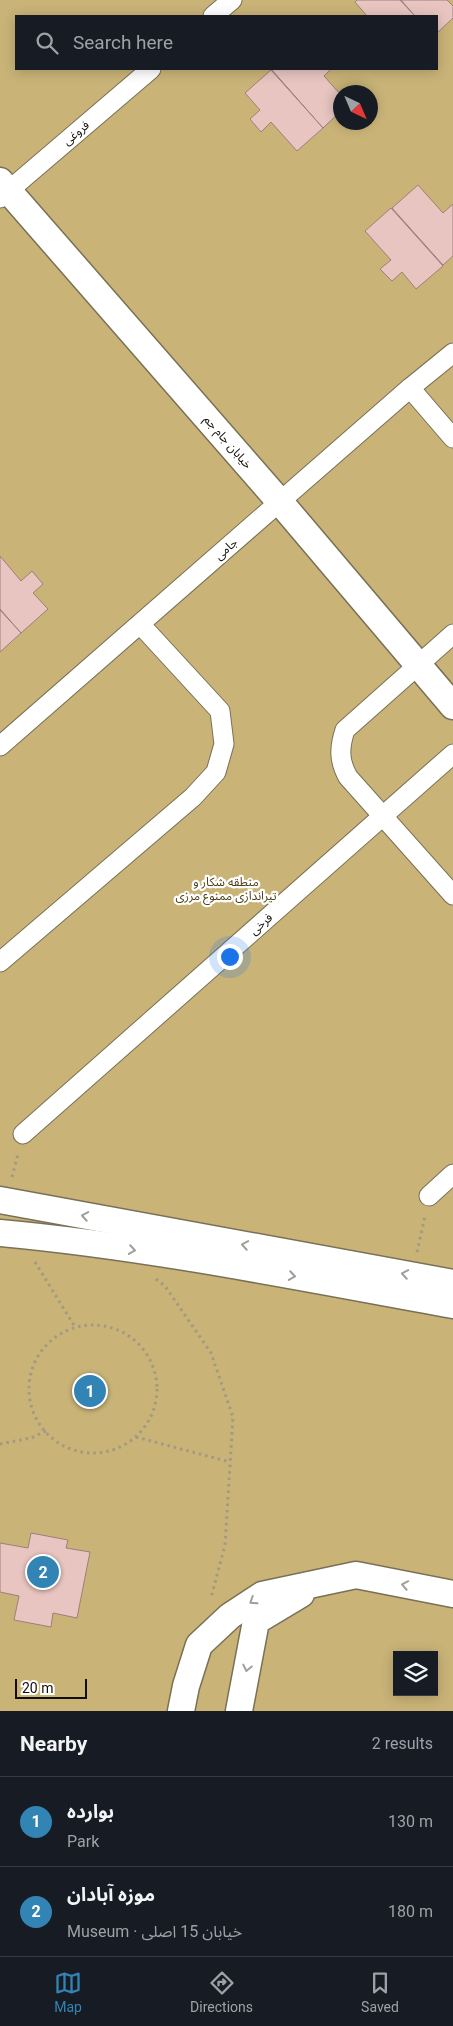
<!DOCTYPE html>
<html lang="en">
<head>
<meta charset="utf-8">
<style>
	:root { --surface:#171b24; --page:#20242c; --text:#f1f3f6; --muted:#9ea1a6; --line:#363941; --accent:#3284b5 }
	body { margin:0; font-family:Roboto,"Noto Sans Arabic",sans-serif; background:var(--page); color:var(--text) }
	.controls { position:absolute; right:15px; bottom:15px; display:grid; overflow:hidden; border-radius:0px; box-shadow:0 2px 12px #0003 }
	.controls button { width:45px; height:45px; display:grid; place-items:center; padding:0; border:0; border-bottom:1px solid var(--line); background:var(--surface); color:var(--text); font:25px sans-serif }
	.compass { position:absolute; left:333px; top:85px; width:45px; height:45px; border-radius:50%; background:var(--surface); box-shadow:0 2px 12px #0003; rotate:136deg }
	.scale { position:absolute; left:15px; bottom:12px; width:72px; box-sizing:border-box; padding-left:5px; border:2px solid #110e05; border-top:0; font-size:14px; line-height:18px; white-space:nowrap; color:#110e05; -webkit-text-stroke:4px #fff; paint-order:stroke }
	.you { position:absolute; left:229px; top:956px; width:18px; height:18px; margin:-12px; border:4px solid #fff; border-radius:50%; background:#1a73e8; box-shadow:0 0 0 8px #1a73e833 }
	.badge { display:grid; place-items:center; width:32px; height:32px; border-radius:50%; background:var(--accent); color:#fff; font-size:16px; font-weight:700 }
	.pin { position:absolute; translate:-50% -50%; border:2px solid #fff; box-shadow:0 1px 5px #0006 }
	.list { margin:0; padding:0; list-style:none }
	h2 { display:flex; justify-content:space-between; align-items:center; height:65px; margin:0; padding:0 20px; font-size:21px }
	h2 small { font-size:16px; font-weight:400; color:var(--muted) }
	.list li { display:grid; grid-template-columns:32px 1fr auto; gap:15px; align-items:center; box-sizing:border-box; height:90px; padding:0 20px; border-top:1px solid var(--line) }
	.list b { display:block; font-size:19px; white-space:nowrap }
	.list p { margin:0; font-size:16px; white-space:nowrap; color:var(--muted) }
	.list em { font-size:16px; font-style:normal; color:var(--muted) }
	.icon { flex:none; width:28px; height:28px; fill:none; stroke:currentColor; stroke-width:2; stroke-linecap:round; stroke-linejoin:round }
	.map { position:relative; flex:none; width:453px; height:1711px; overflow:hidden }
	.search { position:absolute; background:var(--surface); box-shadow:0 2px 12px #0003; left:15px; right:15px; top:15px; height:55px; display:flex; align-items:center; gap:12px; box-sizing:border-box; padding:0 18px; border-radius:0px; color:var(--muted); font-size:19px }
	.sheet { height:245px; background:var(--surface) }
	nav { display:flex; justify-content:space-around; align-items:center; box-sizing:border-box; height:70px; border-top:1px solid var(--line); background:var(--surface); font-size:14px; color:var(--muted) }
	nav a { display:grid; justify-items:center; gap:2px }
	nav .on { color:var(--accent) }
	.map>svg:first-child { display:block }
	.green { fill:#c9b377; fill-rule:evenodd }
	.building { fill:#e8c5c1; stroke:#9e7f7b }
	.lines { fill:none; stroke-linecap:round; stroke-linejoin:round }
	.street-casing { stroke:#797056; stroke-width:21 }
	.secondary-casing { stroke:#797056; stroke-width:29 }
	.path { stroke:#a19984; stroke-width:3; stroke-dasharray:2.5 4; stroke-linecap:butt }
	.street { stroke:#fff; stroke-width:19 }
	.secondary { stroke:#fff; stroke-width:26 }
	.oneway { stroke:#a09f9b }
	.labels { text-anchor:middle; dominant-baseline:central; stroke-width:4.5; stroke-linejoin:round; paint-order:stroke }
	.street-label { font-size:12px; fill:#110e05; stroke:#fff }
	.park-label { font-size:12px; fill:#4b3d14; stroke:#fff }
</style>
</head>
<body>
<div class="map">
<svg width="453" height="1711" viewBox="0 0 453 1711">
	<rect width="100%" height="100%" fill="#f2e7cb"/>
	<path class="green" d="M0,0H453V1711H0ZM16,16H437V69H16ZM340,92H370V122H340ZM397,1655H434V1692H397Z"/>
	<g class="building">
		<path d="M357,0H400L415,16H367L355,2Z"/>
		<path d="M401,0H447L453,6V18L437,33V16H415Z"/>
		<path d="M273,69H331L324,76L340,94V112L323,128L272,70Z"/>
		<path d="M271,70L323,128L297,151L271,122L261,132L250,119L260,110L245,93Z"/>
		<path d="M418,185L443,213L453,204V256L443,265L392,208Z"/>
		<path d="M391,208L443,266L416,289L402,272L392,281L380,269L391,260L365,231Z"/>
		<path d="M0,556L21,581L32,571L43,584L33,593L48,609L21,633L0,609Z"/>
		<path d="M0,610L21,633L0,652Z"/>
		<path d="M31,1533L68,1540L66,1548L90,1552L77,1618L53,1613L51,1627L14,1620L19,1596L0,1592V1543L28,1548Z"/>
	</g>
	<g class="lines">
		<g class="street-casing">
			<g id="street">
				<path d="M213,16L232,0"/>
				<path d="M0,198L151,69"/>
				<path d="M410,388L453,438"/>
				<path d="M453,634L345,730C339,748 339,761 348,777L453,895"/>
				<path d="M0,746L410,388L453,353"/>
				<path d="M0,962L193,797L216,772L224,744L220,711L140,624"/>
				<path d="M23,1134L453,754"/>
				<path d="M429,1196L453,1174"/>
			</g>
		</g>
		<g class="secondary-casing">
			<g id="secondary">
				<path d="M0,181L280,502L453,706"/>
				<path d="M0,1200L453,1283"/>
				<path d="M0,1233C152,1247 303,1278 453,1305"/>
				<path d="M181,1711L186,1686L199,1645L230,1616L262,1595L356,1575L453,1594"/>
				<path d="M239,1711L256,1621L301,1594"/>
			</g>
		</g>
		<g class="path">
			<path d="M12,1177L18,1154"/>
			<path d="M417,1252L425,1216"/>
			<path d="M35,1262L75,1327"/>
			<path d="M156,1279L165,1286L211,1353L233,1417L225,1545L211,1598"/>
			<circle cx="93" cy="1389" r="64"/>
			<path d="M136,1437L230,1462"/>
			<path d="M0,1444L31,1438L46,1431"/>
		</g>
		<use href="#street" class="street"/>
		<use href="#secondary" class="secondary"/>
	</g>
	<defs><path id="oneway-chevron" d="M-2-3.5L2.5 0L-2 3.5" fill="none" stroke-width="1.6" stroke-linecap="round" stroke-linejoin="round" transform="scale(1.25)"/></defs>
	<g class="oneway">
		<use href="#oneway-chevron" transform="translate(85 1216) rotate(-170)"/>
		<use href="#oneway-chevron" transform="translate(245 1245) rotate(-170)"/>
		<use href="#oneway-chevron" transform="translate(132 1250) rotate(9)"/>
		<use href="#oneway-chevron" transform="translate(405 1274) rotate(-170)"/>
		<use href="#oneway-chevron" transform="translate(292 1276) rotate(9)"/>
		<use href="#oneway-chevron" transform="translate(405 1585) rotate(-169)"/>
		<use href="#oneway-chevron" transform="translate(253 1601) rotate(147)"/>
		<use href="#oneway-chevron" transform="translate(247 1668) rotate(102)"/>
	</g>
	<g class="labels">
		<g class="street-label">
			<text transform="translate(76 133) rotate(-40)">فروغی</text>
			<text transform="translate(228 442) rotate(49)">خیابان جام جم</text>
			<text transform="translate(226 549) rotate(-41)">جامی</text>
			<text transform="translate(261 924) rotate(-41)">فرخی</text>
		</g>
		<g class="park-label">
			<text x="226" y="882">منطقه شکار و<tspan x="226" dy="14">تیراندازی ممنوع مرزی</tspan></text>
		</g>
	</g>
</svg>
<div class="controls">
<button><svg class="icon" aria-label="layers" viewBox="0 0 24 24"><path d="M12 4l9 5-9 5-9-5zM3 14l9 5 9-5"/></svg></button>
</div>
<svg class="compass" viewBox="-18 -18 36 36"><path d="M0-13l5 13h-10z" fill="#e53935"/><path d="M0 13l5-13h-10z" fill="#9ea1a6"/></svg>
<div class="scale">20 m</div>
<div class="you"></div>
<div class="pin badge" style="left:90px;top:1391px">1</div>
<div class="pin badge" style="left:43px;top:1572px">2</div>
<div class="search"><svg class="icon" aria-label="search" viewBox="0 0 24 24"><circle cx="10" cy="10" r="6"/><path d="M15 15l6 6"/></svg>Search here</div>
</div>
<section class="sheet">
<h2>Nearby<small>2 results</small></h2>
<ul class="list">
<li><span class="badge">1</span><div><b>بوارده</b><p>Park</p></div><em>130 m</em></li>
<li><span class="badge">2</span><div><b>موزه آبادان</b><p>Museum · خیابان 15 اصلی</p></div><em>180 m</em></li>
</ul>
</section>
<nav>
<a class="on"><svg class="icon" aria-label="map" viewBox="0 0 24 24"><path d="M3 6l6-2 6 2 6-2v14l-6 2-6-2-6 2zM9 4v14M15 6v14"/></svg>Map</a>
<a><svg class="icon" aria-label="directions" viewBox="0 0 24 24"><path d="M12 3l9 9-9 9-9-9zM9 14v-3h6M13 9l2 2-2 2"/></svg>Directions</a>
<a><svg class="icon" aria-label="saved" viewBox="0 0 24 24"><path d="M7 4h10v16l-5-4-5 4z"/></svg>Saved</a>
</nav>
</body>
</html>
